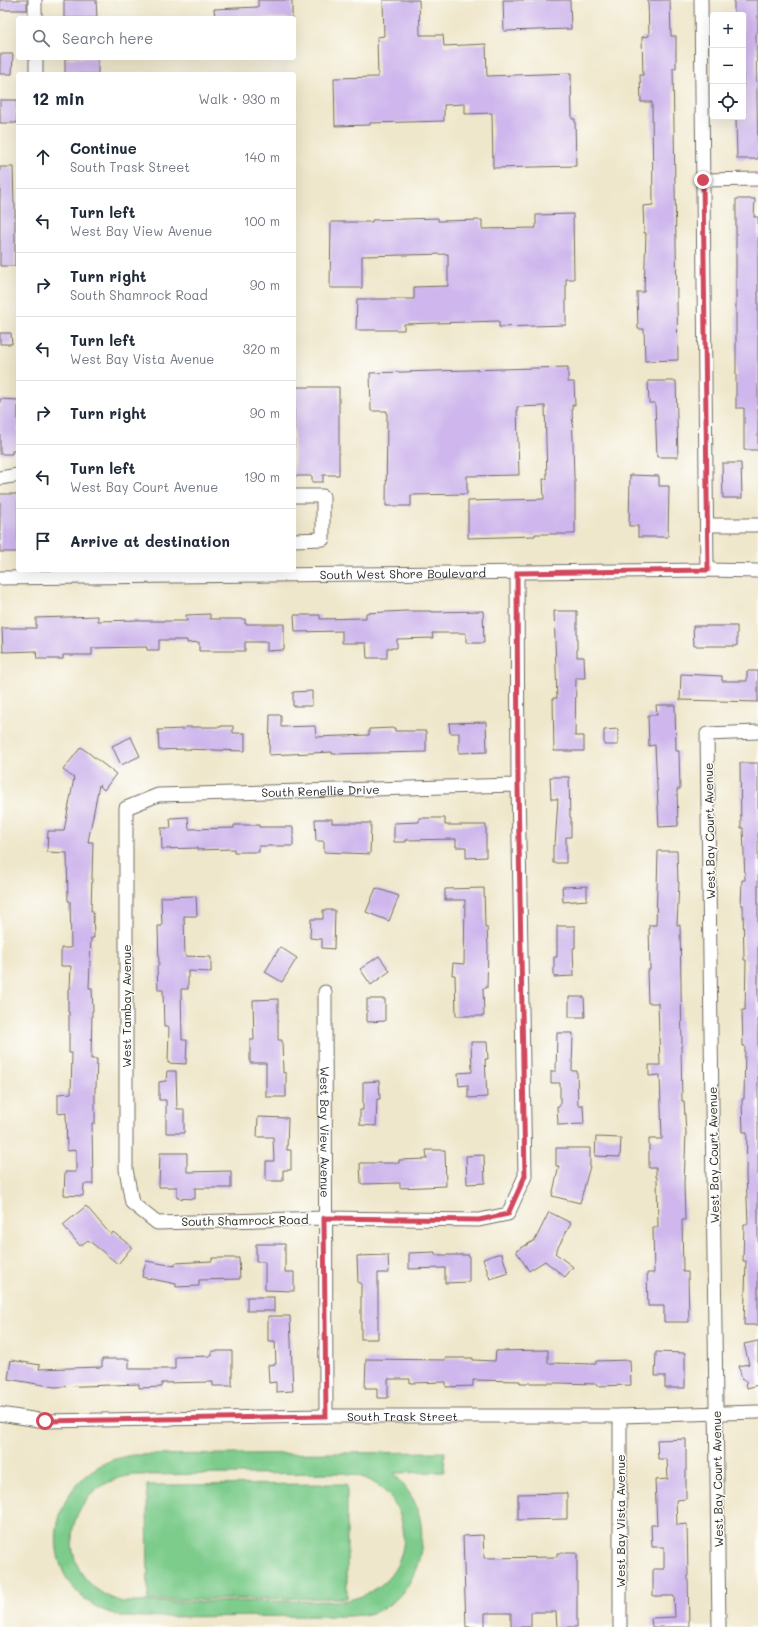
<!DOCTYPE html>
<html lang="en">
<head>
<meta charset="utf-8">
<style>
	:root { --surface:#fff; --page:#f2f2f3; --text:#1f2937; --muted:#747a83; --line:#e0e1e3 }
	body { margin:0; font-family:Mali,sans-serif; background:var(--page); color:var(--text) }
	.controls { position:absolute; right:12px; top:12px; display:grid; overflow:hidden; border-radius:4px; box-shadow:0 4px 16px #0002 }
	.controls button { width:36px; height:36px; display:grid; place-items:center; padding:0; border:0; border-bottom:1px solid var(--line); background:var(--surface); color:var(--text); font:20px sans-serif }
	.stop { position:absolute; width:12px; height:12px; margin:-9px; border:3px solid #d1495b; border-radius:50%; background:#fff }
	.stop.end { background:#d1495b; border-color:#fff; box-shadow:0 1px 4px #0008 }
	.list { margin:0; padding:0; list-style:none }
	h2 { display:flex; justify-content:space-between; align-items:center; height:52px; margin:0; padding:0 16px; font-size:17px }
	h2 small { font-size:13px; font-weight:400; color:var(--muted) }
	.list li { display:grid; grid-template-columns:26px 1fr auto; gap:12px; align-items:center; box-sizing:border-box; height:64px; padding:0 16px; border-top:1px solid var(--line) }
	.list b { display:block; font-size:15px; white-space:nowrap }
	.list p { margin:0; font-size:13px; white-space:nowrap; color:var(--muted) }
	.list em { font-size:13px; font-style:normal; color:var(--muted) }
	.icon { flex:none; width:22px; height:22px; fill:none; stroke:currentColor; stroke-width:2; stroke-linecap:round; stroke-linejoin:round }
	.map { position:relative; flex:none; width:758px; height:1627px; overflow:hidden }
	.search { position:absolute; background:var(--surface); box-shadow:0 4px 16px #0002; left:16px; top:16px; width:280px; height:44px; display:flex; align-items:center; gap:10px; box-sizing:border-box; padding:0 14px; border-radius:4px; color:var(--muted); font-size:15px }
	.panel { position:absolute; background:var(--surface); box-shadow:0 4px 16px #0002; left:16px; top:72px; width:280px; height:500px; border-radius:4px }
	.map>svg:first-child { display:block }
	.green { fill:#7dcc8c; stroke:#547c5c; fill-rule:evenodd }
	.building { fill:#cfb7ed }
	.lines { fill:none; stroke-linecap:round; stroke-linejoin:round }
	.minor-casing { stroke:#706d63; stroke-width:15 }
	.minor { stroke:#fff; stroke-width:13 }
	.route { stroke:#d1495b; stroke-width:5 }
	.labels { text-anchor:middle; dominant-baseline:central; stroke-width:3; stroke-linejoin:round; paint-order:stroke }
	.street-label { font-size:12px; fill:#2b2b2b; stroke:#fdfcf7 }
</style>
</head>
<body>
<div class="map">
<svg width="758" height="1627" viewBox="0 0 758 1627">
	<rect width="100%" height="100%" fill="#fdfcf7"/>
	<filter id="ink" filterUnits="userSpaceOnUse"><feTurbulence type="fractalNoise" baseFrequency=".025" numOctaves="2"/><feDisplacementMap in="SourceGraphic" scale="8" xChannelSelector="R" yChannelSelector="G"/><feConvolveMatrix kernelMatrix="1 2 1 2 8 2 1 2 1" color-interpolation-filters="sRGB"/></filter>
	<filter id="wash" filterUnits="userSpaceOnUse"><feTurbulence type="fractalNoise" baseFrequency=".012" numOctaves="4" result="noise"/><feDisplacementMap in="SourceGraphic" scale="16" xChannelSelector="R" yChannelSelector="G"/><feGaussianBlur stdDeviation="0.9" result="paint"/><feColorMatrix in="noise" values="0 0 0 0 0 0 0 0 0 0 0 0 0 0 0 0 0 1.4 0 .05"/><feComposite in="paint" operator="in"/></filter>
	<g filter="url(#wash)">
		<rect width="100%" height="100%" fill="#efe7cb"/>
		<g class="green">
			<path d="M445,1452L444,1472L394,1473C403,1485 412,1494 417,1508C431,1547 414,1600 372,1613C365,1615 358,1615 351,1616L125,1617C25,1597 40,1467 133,1455ZM338,1473C418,1474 431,1587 343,1601L123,1602C49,1582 58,1484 134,1475Z"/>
			<path d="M347,1484V1598L148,1600L147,1485Z"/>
		</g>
		<g id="blocks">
			<g class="building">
				<rect x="0" y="0" width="27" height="10"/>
				<path d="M64,0H96L97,18H64Z"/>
				<path d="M258,0H292V18H215L214,9L258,7Z"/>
				<path d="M383,0H419L420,35H443L444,46L486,44L487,76L571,73L572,119H575L576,166L493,168L492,113L465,114V104L444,105V121L370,123V125L335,126L334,78L378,77L377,37L384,36Z"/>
				<path d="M503,0H570L571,29L504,31Z"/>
				<path d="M648,0H670L671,36H676V68H673L678,360L645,361L644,329H638L637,292H644L646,233H644L643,206L653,205L652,102H641L640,75H643L642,37L649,36Z"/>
				<path d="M734,0H758V32H756L758,159H737L736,117H743V15H734Z"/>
				<path d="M0,54H13L12,74H0Z"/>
				<rect x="65" y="58" width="33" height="16"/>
				<rect x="0" y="100" width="17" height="23"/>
				<path d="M0,167H13L14,203H15V266H0Z"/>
				<path d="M736,199H755L754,217H758V450H744V408H736Z"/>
				<path d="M573,214L574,279H566V325L499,327V321L404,324V330H356L357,299H414V287L448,286V254L362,256V288H330L331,222H372V220L438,218V221L482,220V229L536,228V215Z"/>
				<path d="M0,333H11L12,344H0Z"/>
				<path d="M568,367V382H574L575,405H572L574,479H575V534H535V536L468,538V501L544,499L543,479H547L545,406L517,407L519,475L467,476V494L411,495V506H386L387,411H371L370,373Z"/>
				<path d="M648,381H676L678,457H657L655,403H649Z"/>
				<path d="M294,387H339V475H323V482H312V476H294Z"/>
				<path d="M0,399L18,400V451H12V454H0Z"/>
				<path d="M722,463H741L742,498H723Z"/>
				<path d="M630,475L659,476V486H669L668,537H638V526H629Z"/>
				<rect x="0" y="494" width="18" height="58"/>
				<path d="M406,611H432V612L483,611L484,643H466V633H432L433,638L397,639V648H387V658H367L366,643H342V631L295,632L294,615H320V619L366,618V613Z"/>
				<path d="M554,611H577V657H584L585,678H576L575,736H584V751H554L553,698H557Z"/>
				<path d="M210,614V619H245V624H284V650L267,651V642H245V651H199V642L187,643V640H159V650H147V647L92,648V655H63V659H37L36,651L3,652L2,628H36V618L98,616V621L139,620L140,621H187L186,615Z"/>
				<path d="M693,626H737V646H694Z"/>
				<path d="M747,671H758V702L680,700L681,674L722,676V681H747Z"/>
				<path d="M312,691V706H293V692Z"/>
				<path d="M656,705H675L676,751H679L680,789H677L678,826L659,827L655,745L649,746L648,715H657Z"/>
				<path d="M270,715H281V727L315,726L316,737L369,735V729L395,728V731H426V752L332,754V752L269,755Z"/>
				<path d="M486,722L487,752L459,753V733H450L449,723Z"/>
				<path d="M221,726H233V733H245V751L184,749L159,750L158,730L184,729L185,727H221Z"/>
				<path d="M618,729V745H604V730Z"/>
				<path d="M131,737L140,756L121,765L112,746Z"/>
				<path d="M81,747L116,774L104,790L99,785L88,842H93L91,911H93L94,938H91L89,988H92L93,1011H92L91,1059H97L96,1087H95V1123H92L93,1184H84L83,1196L64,1195L65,1172H76V1150L67,1151L66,1113L58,1114V1094L71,1093L72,1053H69V1012H68V989H70L71,966H61V948H71L70,901H68L67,853L47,852L48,831H64L74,778L63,770Z"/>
				<path d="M740,763H758V1325H744L746,1261H743L744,1224H748L746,1174L747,1132H743L742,1099H744L745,1046H743L742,1010H745L746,960H744L743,905H741L742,880H745L743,828H741Z"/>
				<path d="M550,777H569L570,817H571V837H566V863H553V845H555L558,799H551Z"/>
				<path d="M188,817L189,829L234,828V825H259V827H293V846H259V852H234V849L197,850V848L162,849L161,828H171L170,818Z"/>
				<path d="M419,818H445V825H486V857L466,858V847H456V839L406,840V842H394V823L419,822Z"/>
				<path d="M315,819H332V823H371L370,854L324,852V841H316Z"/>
				<path d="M658,851H677L678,882H679L677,925H680L682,1046H681L682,1101H684L686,1133L684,1183L685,1220H682L683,1272H688L689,1322H664V1306H648L647,1273H654L653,1227H658L657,1177H656V1168H649V1139H662L660,1075L649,1076V1065H660L658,1003H648L647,970H650L649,925H656Z"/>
				<path d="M587,886V900L563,902L562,887Z"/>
				<path d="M376,888L399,896L389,921L366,912Z"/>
				<path d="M484,888L485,927H487L488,947L487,988H483L484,1016H456L455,975H452L453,963L464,964L465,900H445V889Z"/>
				<path d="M196,896L197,916H184L185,956L211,957V972L188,971V989H181L182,1040H187L186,1064L168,1063L169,1027H164L163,990H158L157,966H159L158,926H162L161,897Z"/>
				<path d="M323,910H335L334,949L322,948V939L310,938L311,919H323Z"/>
				<path d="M557,926H575V948H573L574,976L554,977V957H557Z"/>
				<path d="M280,947L297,958L282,982L265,972Z"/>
				<path d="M379,956L390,971L371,985L360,969Z"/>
				<path d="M569,997H584L585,1017H569Z"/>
				<path d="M278,999V1040H282L283,1073H286V1097H266V1063H250V1040H254L253,1000Z"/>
				<path d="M367,999H385V1021L367,1022Z"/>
				<path d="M557,1033H573L572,1071H577L578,1105H583L584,1124L558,1125L557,1106H560V1083H551V1071H556Z"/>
				<path d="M471,1042H487L488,1059H485L487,1097L468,1098V1085L459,1086L458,1073L472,1072Z"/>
				<path d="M167,1071H176L177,1109H184V1133H166V1100H159V1082L166,1081Z"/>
				<path d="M379,1081L380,1099H377L376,1126L360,1125V1110H363V1082Z"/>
				<path d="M258,1117L288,1118L287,1150H291V1170H283V1181H266V1161H274L273,1137H257Z"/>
				<path d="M596,1137L621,1138L620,1157L595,1156Z"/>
				<path d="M556,1148H590V1166L580,1203L552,1196L559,1166H556Z"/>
				<path d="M426,1150H445L446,1186L400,1188V1183L361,1184L360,1163H399V1160L427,1159Z"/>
				<path d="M160,1153H187V1172L231,1171V1188H195V1199L177,1198V1187H159Z"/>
				<path d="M484,1155L485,1183L467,1184L466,1156Z"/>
				<path d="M86,1206L111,1235L113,1232L132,1247L118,1264L88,1240L80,1246L63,1225Z"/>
				<path d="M549,1212L571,1223L555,1253L573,1267L565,1277L545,1261L529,1271L516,1251L535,1240Z"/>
				<path d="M256,1244H285V1272H294V1291L265,1290V1262H256Z"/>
				<path d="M435,1252V1255H469V1282L445,1283V1268L409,1269V1253Z"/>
				<path d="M497,1254H502L508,1273L490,1279L483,1259Z"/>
				<path d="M388,1255L389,1273H378V1339H361V1283H358L357,1256Z"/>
				<path d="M212,1258H239L240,1279L199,1280V1286L176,1287V1284L142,1277L146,1261L175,1266V1263L212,1261Z"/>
				<rect x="247" y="1297" width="27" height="14"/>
				<path d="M268,1316H290L293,1391L276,1392V1382L269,1383L268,1365L276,1364L275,1341H268Z"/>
				<path d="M758,1341V1385L747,1388L746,1380H742L739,1366L749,1364L744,1344Z"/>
				<path d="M548,1350V1363L596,1364V1361L630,1360L631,1385L597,1386V1384L558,1383H520V1381L473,1380V1386L446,1387V1382L410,1383V1379H388V1398H377V1388H365L366,1359L445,1360V1358H473V1360L495,1361L496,1351Z"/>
				<path d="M212,1351H232V1386H213V1382L162,1383V1387L139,1388V1384L55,1387L8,1379L11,1360L40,1365L39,1369L102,1367V1359H129V1369H175V1357L212,1356Z"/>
				<path d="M656,1352L685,1353V1388H665V1376H655Z"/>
				<path d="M686,1439V1499L676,1500L677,1525L687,1524L689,1627H652L651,1618L675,1617L674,1596H653V1569H664V1547H652L651,1525H657L655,1480L668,1479L667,1459H658L657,1440Z"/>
				<path d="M567,1493V1519L518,1520V1494Z"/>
				<path d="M483,1535L484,1558L557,1557V1553H577V1627H557L556,1612H531V1627H511V1613H485V1627H466L463,1536Z"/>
			</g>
		</g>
	</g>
	<g filter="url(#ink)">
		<use href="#blocks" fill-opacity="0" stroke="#706d63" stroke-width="1"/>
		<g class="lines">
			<g class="minor-casing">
				<g id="minor">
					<path d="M35,0V18"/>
					<path d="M701,0L707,570"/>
					<path d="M36,58V74"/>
					<path d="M703,180L758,179"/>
					<path d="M0,478L18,475"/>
					<path d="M294,496H323V539L294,540"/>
					<path d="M707,525H758"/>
					<path id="s1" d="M517,573L518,785L525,1176L508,1214L479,1220L324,1218L157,1223L132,1203L126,1169V808L158,795L518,785"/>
					<path id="s2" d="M0,578L707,570L758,571"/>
					<path id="s3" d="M325,992L326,1416"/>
					<path id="s4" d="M0,1414L45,1421L326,1416H620L758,1412"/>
					<path d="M620,1416V1627"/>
					<path d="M719,1627L707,734L758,732"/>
				</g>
			</g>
			<use href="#minor" class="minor"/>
		</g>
	</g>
	<g class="lines" filter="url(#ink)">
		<path class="route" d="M45,1421L326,1416L324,1218L479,1220L508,1214L525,1176L518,785L517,573L708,570L703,180"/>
	</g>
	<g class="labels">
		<g class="street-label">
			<text stroke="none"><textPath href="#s2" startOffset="403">South West Shore Boulevard</textPath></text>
			<text stroke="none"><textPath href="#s1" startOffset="1621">South Renellie Drive</textPath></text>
			<text transform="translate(709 831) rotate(-91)">West Bay Court Avenue</text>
			<text transform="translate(126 1006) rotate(-90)">West Tambay Avenue</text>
			<text stroke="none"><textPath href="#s3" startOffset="140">West Bay View Avenue</textPath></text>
			<text transform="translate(713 1155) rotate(-91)">West Bay Court Avenue</text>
			<text transform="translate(245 1220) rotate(-1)">South Shamrock Road</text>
			<text stroke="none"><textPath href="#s4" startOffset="403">South Trask Street</textPath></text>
			<text transform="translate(717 1479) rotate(-91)">West Bay Court Avenue</text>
			<text transform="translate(620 1521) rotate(-90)">West Bay Vista Avenue</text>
		</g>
	</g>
</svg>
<div class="controls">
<button>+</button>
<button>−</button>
<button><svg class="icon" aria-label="locate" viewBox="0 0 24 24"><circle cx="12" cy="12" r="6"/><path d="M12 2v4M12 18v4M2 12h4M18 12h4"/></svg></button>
</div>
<div class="stop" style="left:45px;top:1421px"></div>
<div class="stop end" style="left:703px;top:180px"></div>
<div class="search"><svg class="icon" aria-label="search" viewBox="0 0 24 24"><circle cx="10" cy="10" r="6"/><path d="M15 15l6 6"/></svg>Search here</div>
<section class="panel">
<h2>12 min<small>Walk · 930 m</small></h2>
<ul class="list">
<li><svg class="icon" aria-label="ahead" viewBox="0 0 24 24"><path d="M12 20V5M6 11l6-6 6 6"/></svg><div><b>Continue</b><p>South Trask Street</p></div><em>140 m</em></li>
<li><svg class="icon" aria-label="left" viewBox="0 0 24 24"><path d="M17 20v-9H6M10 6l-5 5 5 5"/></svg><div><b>Turn left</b><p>West Bay View Avenue</p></div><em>100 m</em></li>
<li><svg class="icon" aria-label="right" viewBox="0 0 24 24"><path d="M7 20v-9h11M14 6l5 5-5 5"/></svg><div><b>Turn right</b><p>South Shamrock Road</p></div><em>90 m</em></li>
<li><svg class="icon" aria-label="left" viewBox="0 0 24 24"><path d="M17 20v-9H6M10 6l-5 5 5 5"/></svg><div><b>Turn left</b><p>West Bay Vista Avenue</p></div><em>320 m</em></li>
<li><svg class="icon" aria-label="right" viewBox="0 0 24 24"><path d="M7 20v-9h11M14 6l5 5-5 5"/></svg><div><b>Turn right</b></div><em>90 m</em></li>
<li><svg class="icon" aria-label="left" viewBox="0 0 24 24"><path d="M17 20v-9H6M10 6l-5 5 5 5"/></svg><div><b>Turn left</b><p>West Bay Court Avenue</p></div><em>190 m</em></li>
<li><svg class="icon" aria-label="arrive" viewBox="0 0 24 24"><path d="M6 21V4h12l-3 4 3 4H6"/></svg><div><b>Arrive at destination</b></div></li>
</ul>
</section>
</div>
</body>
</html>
